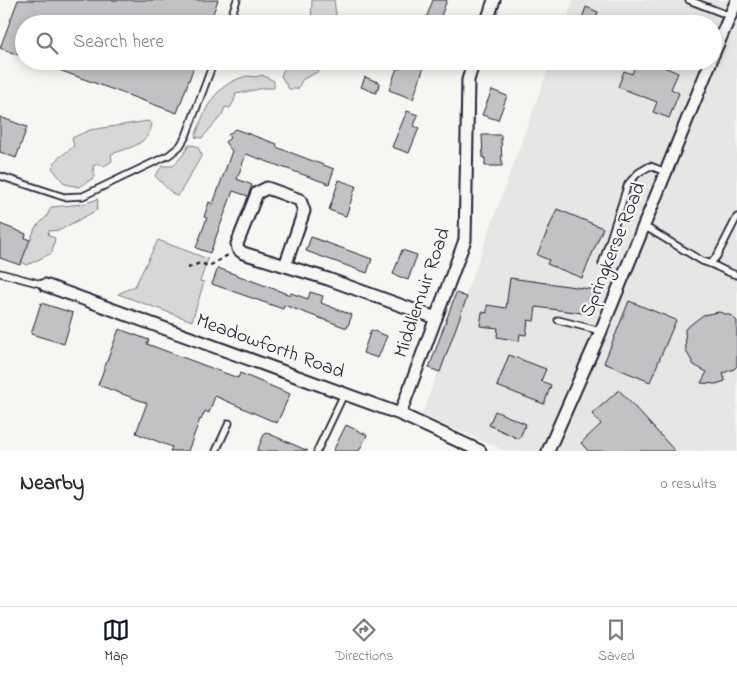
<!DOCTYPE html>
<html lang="en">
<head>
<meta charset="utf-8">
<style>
	:root { --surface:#fff; --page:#f2f2f3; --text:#2b2b33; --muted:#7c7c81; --line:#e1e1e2; --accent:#111827 }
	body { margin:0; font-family:"Indie Flower",sans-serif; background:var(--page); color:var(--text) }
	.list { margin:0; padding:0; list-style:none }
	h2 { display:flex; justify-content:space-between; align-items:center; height:65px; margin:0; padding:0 20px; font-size:21px }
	h2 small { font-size:16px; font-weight:400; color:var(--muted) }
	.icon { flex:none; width:28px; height:28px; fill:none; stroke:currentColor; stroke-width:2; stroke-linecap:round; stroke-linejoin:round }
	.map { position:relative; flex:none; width:737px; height:451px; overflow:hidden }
	.search { position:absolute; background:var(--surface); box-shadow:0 2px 12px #0003; left:15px; right:15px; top:15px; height:55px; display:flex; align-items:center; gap:12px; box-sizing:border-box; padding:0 18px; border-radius:28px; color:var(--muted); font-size:19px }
	.sheet { height:155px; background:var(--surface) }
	nav { display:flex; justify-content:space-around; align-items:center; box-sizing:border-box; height:70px; border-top:1px solid var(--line); background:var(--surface); font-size:14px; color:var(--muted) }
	nav a { display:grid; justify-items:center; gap:2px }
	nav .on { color:var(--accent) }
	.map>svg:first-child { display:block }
	.built { fill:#e6e6e4 }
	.green { fill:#d7d7d7; stroke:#7c7c89 }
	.building { fill:#c2c2c4; stroke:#22223b }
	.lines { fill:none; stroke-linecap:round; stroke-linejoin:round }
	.lane-casing { stroke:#22223b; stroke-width:9 }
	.street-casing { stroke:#22223b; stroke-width:15 }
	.path { stroke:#22223b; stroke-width:2.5; stroke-dasharray:4 4; stroke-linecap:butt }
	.lane { stroke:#f6f6f2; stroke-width:5.5 }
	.street { stroke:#f6f6f2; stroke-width:11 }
	.labels { text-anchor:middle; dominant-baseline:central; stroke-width:4.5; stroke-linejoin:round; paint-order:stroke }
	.street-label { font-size:20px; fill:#22223b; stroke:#f6f6f2 }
</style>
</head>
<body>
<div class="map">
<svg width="737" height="451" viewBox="0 0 737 451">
	<rect width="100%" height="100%" fill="#f6f6f2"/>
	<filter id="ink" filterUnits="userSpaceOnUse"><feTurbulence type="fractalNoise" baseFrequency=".02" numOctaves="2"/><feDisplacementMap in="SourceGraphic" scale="10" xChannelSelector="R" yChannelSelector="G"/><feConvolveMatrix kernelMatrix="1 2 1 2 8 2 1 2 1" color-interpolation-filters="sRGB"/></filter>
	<g filter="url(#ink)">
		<path class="built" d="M573,0H737V451H506L422,415L551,61H713V24H565Z"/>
		<g class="green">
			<path d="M312,0H334L337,21L335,24H311Z"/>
			<path d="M287,61H334V63L302,80L298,89H289L281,76Z"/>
			<path d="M262,75L274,81V88H264L236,94L234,101L230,108L225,107L222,115L202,138L195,137C205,109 213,87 243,77C251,74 252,79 262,75Z"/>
			<path d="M148,121L152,124C148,145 129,148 111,154L112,161L104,166L98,164L93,166L95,177L79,187L65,184L52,168L56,160L74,146L72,138L90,130Z"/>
			<path d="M189,145L197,146L202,155L178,196L174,195L155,176L162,166H173L183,155Z"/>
			<path d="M98,199L97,210L60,230L49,231L48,235L55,238L52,253L27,265L22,262L20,256L26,243L31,239L35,228L47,216L51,207L83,204Z"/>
			<path d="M158,240L208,259L200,281L204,282L192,321L118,294L135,286Z"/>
		</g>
		<g class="building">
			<path d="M18,0H218L209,24H24V57L0,48Z"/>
			<path d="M433,0H447L438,24H424Z"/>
			<path d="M586,7L598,12L594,24H580Z"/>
			<path d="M40,61H196L177,113L40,63Z"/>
			<path d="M402,61H426L413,99L389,90L397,68L400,69Z"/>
			<path d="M637,61H650L678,73L671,89L679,93L669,118L653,112L657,102L618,87L624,71L632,74Z"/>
			<path d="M365,77L380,83L376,93L361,87Z"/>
			<path d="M492,90L507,96L498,120L482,115Z"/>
			<path d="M407,111L418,115L414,126L419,128L409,153L392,147Z"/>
			<path d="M0,117L27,127L16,158L0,152Z"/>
			<path d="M235,129L277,144L276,147L334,169L329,184L246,154L237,179L252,185L248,196L233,191L210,253L196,248L207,218L204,217L209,202L213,204L232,151L225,142L230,138L228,135Z"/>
			<path d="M482,135H501L502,166H485V158H483Z"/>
			<path d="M339,180L356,186L346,216L329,210Z"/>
			<path d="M557,209L603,228L582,278L547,264L549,260L537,255Z"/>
			<path d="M0,224L26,234L25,238L30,240L20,265L0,258Z"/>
			<path d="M311,237L372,259L367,273L306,251Z"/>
			<path d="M402,250L417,255L408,280L393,274Z"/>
			<path d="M218,268L290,295L291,293L308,299L310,292L323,296L321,303L352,315L347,328L284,305L283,309L212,284Z"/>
			<path d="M510,278L597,290L594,310L583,308L582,313L536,307L534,321L528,320L526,335L520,334L519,341L497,337L498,328L480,326L482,312L487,313V305L506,308Z"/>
			<path d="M456,293L467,297L440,372L429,368Z"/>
			<path d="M629,301L676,320L650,382L604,363Z"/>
			<path d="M41,303L73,313L64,344L31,334Z"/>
			<path d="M719,312L732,316L737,321V366L734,369L723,373L725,381L716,384L701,383L707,372L694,365L686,351L685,329L703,315Z"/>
			<path d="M119,329L149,340L147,344L238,378L240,373L290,394L277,423L215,396L209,413L205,411L201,420L200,419L188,451H170L172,447L136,433L147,403L98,385Z"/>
			<path d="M371,330L387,336L378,358L363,353Z"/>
			<path d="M509,355L546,369L541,381L551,385L544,404L497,386Z"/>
			<path d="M619,390L675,451H588L581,443L601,424L592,414Z"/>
			<path d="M495,411L526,424L519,439L489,425Z"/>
			<path d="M346,425L367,435L359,451H333Z"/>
			<path d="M265,432L308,451H257Z"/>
		</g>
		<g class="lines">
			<g class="lane-casing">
				<g id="lane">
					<path d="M689,0L730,16"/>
					<path d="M228,24L237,0"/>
					<path d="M0,176L64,197L83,196L169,155L180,146L186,136L214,61"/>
					<path d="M644,226L702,261C715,264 724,272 737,275"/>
					<path d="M711,263L717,256L737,217"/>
					<path d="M602,264L628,184L638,173L650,166L666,172"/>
					<path d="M0,273L45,285"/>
					<path d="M558,320L601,331"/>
					<path d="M216,451L229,423"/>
					<path d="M317,451L344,394"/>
				</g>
			</g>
			<g class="street-casing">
				<g id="street">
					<path d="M486,24L494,0"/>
					<path d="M713,55L737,0"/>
					<path d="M285,266L304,211L300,200L267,188L257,193L237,244L238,249L243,253L328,279L436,318"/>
					<path d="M45,285L400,414L480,451"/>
					<path d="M400,414L465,240L468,80L474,61"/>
					<path d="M548,451L601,331L711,61"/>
				</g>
			</g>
			<path class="path" d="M188,268L200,263L209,266L228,255"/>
			<use href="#lane" class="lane"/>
			<use href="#street" class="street"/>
		</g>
	</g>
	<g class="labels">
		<g class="street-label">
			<text transform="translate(614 250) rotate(-68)">Springkerse Road</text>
			<text transform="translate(423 293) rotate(-71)">Middlemuir Road</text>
			<text transform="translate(270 347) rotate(20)">Meadowforth Road</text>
		</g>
	</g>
</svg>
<div class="search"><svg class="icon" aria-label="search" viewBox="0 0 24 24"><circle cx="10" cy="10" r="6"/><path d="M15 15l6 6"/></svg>Search here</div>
</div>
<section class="sheet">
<h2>Nearby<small>0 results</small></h2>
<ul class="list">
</ul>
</section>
<nav>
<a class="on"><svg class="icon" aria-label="map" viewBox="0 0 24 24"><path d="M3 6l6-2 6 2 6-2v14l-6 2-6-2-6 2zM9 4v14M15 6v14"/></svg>Map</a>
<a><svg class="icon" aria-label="directions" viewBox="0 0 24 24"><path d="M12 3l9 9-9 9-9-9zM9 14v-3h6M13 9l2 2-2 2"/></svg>Directions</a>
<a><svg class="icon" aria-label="saved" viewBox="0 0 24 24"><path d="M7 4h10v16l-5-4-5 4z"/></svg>Saved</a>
</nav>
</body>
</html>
